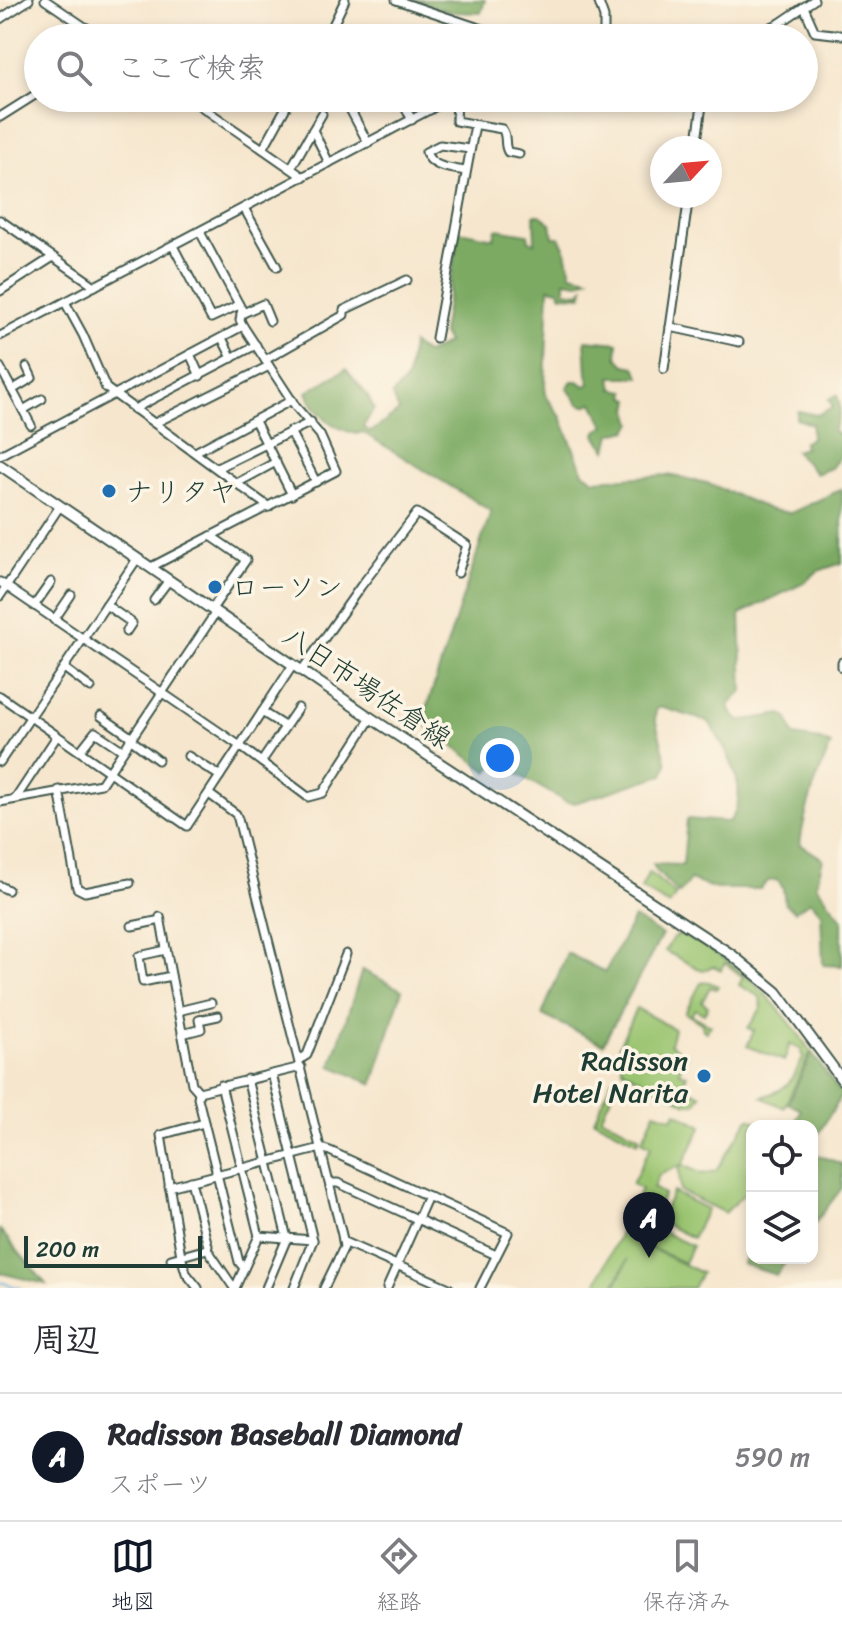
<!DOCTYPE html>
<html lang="ja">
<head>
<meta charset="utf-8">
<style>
	:root { --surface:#fff; --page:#f2f2f3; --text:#2b2b33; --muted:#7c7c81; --line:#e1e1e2; --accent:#111827 }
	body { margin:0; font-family:Sriracha,"Klee One",sans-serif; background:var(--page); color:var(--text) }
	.controls { position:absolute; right:24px; bottom:24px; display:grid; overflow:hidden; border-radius:16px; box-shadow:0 4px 12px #0003 }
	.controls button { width:72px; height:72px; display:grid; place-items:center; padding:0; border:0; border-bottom:2px solid var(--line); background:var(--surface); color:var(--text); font:40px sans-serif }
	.compass { position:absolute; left:650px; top:136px; width:72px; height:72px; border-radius:50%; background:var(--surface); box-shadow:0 4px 12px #0003; rotate:64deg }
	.scale { position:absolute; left:24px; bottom:20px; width:178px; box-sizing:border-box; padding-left:8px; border:4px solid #1f3d34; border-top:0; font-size:22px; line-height:28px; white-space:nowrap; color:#1f3d34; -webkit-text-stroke:6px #fcf5e5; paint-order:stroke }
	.you { position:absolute; left:500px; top:758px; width:28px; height:28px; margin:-20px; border:6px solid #fff; border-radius:50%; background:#1a73e8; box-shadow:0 0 0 12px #1a73e833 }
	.badge { display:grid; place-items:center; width:52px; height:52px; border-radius:50%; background:var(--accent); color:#fff; font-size:26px; font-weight:700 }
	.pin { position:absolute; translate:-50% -66px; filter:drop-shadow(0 2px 4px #0008) }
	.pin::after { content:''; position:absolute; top:42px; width:28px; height:24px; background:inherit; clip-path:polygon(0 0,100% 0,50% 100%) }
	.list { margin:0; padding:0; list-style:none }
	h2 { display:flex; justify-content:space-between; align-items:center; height:104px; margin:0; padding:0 32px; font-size:34px }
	h2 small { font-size:26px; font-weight:400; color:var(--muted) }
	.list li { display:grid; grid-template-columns:52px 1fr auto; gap:24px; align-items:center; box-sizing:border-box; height:128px; padding:0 32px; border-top:2px solid var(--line) }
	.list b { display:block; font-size:30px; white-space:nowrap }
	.list p { margin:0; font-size:26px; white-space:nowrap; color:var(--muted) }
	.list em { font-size:26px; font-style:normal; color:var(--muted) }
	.icon { flex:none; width:44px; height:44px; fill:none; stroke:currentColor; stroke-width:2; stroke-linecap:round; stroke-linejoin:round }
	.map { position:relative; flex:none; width:842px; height:1288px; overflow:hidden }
	.search { position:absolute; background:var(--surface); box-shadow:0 4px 12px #0003; left:24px; right:24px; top:24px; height:88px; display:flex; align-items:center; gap:20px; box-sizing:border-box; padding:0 28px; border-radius:44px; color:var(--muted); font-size:30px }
	.sheet { height:232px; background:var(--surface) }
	nav { display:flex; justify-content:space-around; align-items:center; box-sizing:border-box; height:112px; border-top:2px solid var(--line); background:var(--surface); font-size:22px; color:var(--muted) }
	nav a { display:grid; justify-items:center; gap:4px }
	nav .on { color:var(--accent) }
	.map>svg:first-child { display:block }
	.green { fill:#9ac470; stroke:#5c8052; stroke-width:2 }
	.forest { fill:#7baa62; stroke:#4d744b; stroke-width:2 }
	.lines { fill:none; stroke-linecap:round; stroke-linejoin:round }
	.stream { stroke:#69b4e2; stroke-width:2 }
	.minor-casing { stroke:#3f564b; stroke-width:11 }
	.major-casing { stroke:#3f564b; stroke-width:13 }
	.minor { stroke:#fff; stroke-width:7 }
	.major { stroke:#fff; stroke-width:9 }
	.poi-dot { fill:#1f6fb2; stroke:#fcf5e5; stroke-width:3 }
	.labels { text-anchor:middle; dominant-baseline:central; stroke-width:7; stroke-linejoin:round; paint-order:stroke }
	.poi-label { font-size:28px; fill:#1f3d34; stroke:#fcf5e5; text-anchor:start }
	.street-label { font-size:28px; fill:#1f3d34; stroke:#fcf5e5 }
</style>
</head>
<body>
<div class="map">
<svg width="842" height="1288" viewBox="0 0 842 1288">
	<rect width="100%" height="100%" fill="#fcf5e5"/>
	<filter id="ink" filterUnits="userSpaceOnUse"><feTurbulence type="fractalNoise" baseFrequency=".0125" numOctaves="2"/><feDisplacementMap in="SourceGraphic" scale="16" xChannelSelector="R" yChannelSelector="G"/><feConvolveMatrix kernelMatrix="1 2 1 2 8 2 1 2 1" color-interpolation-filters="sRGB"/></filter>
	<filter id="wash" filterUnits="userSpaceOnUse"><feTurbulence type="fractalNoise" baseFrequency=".006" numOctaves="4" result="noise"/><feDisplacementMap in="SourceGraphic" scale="32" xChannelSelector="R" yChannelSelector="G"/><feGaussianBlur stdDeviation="1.8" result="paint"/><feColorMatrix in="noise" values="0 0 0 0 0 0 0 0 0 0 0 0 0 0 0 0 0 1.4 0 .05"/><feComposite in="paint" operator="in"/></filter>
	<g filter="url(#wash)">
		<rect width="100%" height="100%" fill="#f6e6cd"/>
		<g class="green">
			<path d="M649,872L676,895L669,905L641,888Z"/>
			<path d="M680,934C736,958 778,1002 811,1052L784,1108L762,1097C790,1088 791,1082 804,1056L801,1054L802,1050L790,1044L784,1061L747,1046L754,1031L748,1028L762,1007L760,997L739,985L743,977L725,963L721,970L713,966L703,971L665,951L672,939Z"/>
			<path d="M709,982L718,986L716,989L710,987L702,1002L708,1006L704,1014L695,1009L691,1015L711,1025L706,1032L703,1030L702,1024L685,1013L701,983Z"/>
			<path d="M636,1008L674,1029L670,1044L687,1055L679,1071L687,1075L682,1084L701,1095L695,1104H687L622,1069L619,1046Z"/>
			<path d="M612,1079L618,1082L601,1117L640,1137L638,1142L594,1120Z"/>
			<path d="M655,1112L673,1118L676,1112L702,1126L683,1164L659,1175L653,1188L664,1194L652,1220L657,1223L655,1228L692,1246L684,1263L636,1241L701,1273L693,1288H615L628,1259L613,1288H594L641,1189L632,1184L651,1146L642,1141Z"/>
			<path d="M749,1118L765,1126H752V1191L743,1195L725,1213L680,1191L679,1168L683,1165L702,1174L716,1171Z"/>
			<path d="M673,1192L707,1209L692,1238L659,1221Z"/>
		</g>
		<g class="forest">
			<path d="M415,0H485L481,13L451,12Z"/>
			<path d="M534,215H540L551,223L553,237H559L566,251L571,274L589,278L579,283L565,281V291L579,293L584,288L582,296L562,295L559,290L549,288L545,385L546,396L561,417L583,472L595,480L668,475L707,483L771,510L791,513L842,489V563L818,571L804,583L740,614L743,691L729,705L732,714L739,721L782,714L788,719L794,736L820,740L831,745C816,778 805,808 800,844L823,859L816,885L842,919V966L823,965L821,913L811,901L795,911L785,904L783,888L777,880L768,881L760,889H716L690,880L679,894L657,872L653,864L683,865L687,819L729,822C753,791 726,750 709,722L660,707L656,710L655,718L667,764L663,775L575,803L566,802L497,762L488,772L422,722L491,511L362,432L357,434C335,429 314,415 307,392L346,369L367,395L374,409L363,427L371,432L399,411L392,395L407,379L412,344L427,354L447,343L442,333L459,231L494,238L496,229L528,234L529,241L535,242Z"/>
			<path d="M585,340L618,343L617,357L625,365L635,367L640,377H611L613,389L626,391L625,397L631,399L629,410L633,423L628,430L611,434L607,450L596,436L597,431L605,426L593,403L585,406L579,404L567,388L572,381H578L585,386L590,384L587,374Z"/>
			<path d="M837,395C842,409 840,417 833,431L842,437L840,445L842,454L831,468L816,474L795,451L804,448L803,443L811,438L812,424L796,419L798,411L817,415L833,407L829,399Z"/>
			<path d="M634,918L662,935L603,1044L542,1015L567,953L605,972Z"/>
			<path d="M362,970L402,990L373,1084L331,1066Z"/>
			<path d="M812,1053L842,1095L812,1144V1126H793L801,1110L788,1103Z"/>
			<path d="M818,1155L842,1164V1188L812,1227V1162Z"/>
			<path d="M0,1230L46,1284L0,1273Z"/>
			<path d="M752,1247V1258H789L776,1275L742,1264Z"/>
		</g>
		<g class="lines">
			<g class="stream">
				<path d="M0,1282L20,1288"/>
				<path d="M170,1288H174"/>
			</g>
		</g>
	</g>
	<g filter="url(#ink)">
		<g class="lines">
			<g class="minor-casing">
				<g id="minor">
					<path d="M45,0L101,38"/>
					<path d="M396,0L509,38"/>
					<path d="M598,0L604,17V38"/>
					<path d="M804,7L815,32L842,35"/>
					<path d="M0,19L29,0"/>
					<path d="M78,38L87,28"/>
					<path d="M321,38L333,25L345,0"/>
					<path d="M747,38L780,23L814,0"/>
					<path d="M189,98L303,177"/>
					<path d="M344,98L368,143"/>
					<path d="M400,98L412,120"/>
					<path d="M420,98L430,110"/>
					<path d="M457,98L456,121L502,129C508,136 503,144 508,152L519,154"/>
					<path d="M0,117L38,93"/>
					<path d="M313,130L329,163"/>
					<path d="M696,148L703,98"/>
					<path d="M263,149L291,98"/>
					<path d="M291,168L322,114"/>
					<path d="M465,171C450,168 431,168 426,152L440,145L470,149"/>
					<path d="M244,208L277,267"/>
					<path d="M0,220L95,286"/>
					<path d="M173,246L211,318L239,305"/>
					<path d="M0,291L53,257"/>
					<path d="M65,302L83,335L106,388L269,507"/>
					<path d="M241,314L263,304L270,321"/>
					<path d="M670,327L739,342"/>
					<path d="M0,336L452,98"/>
					<path d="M222,338L232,358"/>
					<path d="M436,338L475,125"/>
					<path d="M190,354L200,376"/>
					<path d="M265,360L344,315V310L407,280"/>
					<path d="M0,367L31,425"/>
					<path d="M664,369L689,196"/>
					<path d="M12,390L32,378L27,367"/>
					<path d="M134,409L256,345"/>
					<path d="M23,410L42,399"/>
					<path d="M255,421L292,495"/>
					<path d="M155,423L269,366"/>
					<path d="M290,431L316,482"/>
					<path d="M195,452L292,400"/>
					<path d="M0,455L243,326"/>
					<path d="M217,468L311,422"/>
					<path d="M237,483L276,462"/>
					<path d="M211,536L246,560L212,609"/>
					<path d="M151,567L336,471L320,435L296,407L243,326L240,320L242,310L200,232"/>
					<path d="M0,582L240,746L308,797L323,793L371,718"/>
					<path d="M0,596L60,506"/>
					<path d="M154,600L169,580"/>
					<path d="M106,605L132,623L126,632"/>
					<path d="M34,606L51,582"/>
					<path d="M54,620L71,595"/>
					<path d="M842,662V667"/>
					<path d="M64,668L91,688"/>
					<path d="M302,670L361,586L417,513L467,545L458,573"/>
					<path d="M0,696L187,826L293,665"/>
					<path d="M262,712L284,726"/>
					<path d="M101,716L131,737"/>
					<path d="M130,739L158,760"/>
					<path d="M80,751L95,732L122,750"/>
					<path d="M188,756L220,776"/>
					<path d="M262,761L298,708"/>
					<path d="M0,762L137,559"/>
					<path d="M59,790L77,888L85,892L130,883"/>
					<path d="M209,794L236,814L238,819L342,1235L344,1247L324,1288"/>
					<path d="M16,798L57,736"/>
					<path d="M0,802L101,784L216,612"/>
					<path d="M0,886L8,890"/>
					<path d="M160,917L192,1084L199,1092"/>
					<path d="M132,926L161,920"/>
					<path d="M166,950L139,956L143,982L171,976"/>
					<path d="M178,1011L211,1003"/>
					<path d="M182,1034L201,1029L199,1020L218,1016"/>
					<path d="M299,1060L307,1055L346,954"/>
					<path d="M272,1074L313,1240L294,1288"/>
					<path d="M247,1079L287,1238L266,1288"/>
					<path d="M221,1085L259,1236"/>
					<path d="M330,1183H338L496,1255"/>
					<path d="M169,1187L321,1148L330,1151L508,1233L480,1288"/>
					<path d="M344,1242L449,1288"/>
					<path d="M210,1253L234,1288"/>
					<path d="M171,1259L207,1249L208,1246L191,1181"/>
					<path d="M244,1268L239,1262L198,1098L199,1092L301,1067"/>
					<path d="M198,1288L186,1273L181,1256L161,1135L204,1123"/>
					<path d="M235,1288L259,1236L313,1240"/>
					<path d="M387,1288L428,1196"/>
				</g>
			</g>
			<g class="major-casing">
				<path id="major" d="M0,465L371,718L732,955L777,992L842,1080"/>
			</g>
			<use href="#minor" class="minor"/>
			<use href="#major" class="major"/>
		</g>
	</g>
	<g class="poi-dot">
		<circle cx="109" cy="491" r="8"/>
		<circle cx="215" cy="587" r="8"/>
		<circle cx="704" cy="1076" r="8"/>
	</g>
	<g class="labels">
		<g class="poi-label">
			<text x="125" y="491">ナリタヤ</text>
			<text x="231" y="587">ローソン</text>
			<text x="688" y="1060" text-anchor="end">Radisson<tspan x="688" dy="32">Hotel Narita</tspan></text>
		</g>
		<g class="street-label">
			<text transform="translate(367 687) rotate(34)">八日市場佐倉線</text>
		</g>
	</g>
</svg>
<div class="controls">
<button><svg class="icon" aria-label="locate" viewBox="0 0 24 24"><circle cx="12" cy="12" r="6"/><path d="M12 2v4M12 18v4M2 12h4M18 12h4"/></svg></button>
<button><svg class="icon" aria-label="layers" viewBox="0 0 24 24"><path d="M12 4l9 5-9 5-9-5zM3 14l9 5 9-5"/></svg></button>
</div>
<svg class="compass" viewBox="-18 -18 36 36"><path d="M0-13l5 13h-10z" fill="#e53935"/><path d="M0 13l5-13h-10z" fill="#7c7c81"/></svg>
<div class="scale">200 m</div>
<div class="you"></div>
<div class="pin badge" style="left:649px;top:1258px">A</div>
<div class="search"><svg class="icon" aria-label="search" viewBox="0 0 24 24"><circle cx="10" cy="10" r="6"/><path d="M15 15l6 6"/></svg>ここで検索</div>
</div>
<section class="sheet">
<h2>周辺<small></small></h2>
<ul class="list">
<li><span class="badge">A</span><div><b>Radisson Baseball Diamond</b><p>スポーツ</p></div><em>590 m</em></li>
</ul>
</section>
<nav>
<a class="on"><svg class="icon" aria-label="map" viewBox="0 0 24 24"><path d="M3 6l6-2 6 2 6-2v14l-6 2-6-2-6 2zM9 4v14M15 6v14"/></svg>地図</a>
<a><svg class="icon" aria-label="directions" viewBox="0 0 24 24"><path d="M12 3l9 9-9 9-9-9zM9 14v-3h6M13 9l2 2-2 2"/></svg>経路</a>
<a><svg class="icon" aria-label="saved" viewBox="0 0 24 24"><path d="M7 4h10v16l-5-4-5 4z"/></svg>保存済み</a>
</nav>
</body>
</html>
